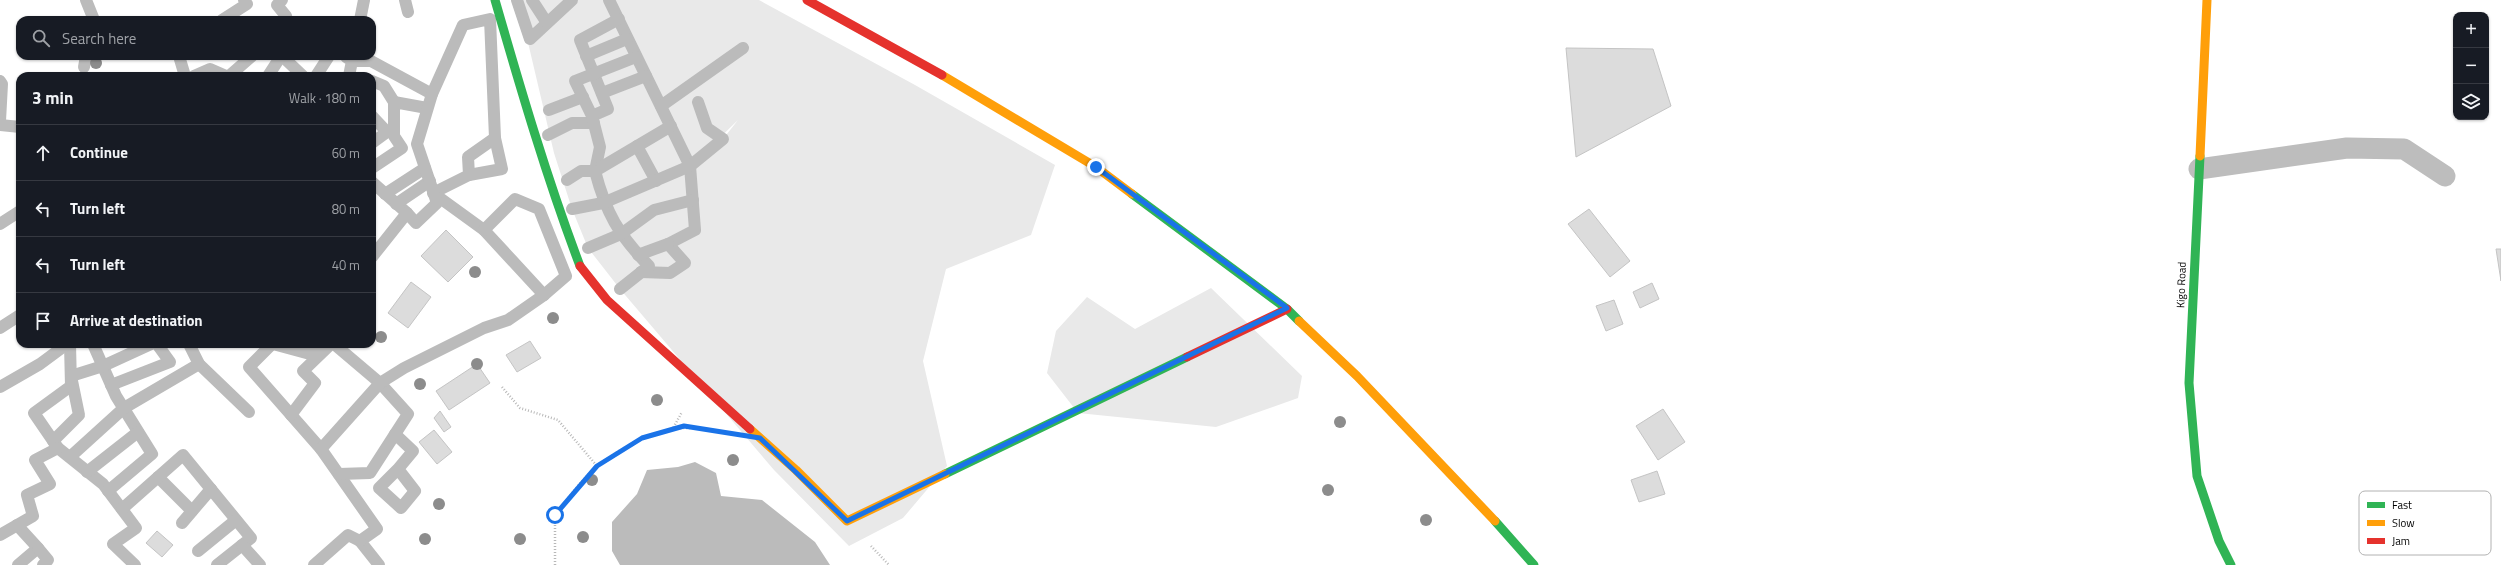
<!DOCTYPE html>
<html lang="en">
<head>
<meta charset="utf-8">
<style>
	:root { --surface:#171b24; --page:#20242c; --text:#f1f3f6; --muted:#9ea1a6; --line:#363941 }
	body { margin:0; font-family:"Titillium Web",sans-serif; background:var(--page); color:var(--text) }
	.controls { position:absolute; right:12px; top:12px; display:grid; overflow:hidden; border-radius:8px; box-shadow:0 1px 3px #0004 }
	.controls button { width:36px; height:36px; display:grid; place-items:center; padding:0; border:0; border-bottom:1px solid var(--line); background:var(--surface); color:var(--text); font:20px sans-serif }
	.stop { position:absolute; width:12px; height:12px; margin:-9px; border:3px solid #1a73e8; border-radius:50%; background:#fff }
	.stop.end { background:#1a73e8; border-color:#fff; box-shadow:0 1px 4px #0008 }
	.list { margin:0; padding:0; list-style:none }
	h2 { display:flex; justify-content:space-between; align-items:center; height:52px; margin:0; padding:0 16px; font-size:17px }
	h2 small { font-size:13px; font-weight:400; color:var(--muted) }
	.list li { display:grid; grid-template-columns:26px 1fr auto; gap:12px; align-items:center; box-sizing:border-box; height:56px; padding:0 16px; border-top:1px solid var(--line) }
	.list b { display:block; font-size:15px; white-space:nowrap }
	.list em { font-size:13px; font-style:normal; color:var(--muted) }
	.icon { flex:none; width:22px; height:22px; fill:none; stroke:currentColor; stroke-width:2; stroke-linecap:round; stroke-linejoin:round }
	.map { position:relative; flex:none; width:2501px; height:565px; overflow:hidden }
	.search { position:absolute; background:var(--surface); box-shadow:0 1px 3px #0004; left:16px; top:16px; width:360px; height:44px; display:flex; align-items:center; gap:10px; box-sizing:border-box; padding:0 14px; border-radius:12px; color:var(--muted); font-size:15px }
	.panel { position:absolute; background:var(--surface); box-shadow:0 1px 3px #0004; left:16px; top:72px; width:360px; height:276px; border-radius:12px }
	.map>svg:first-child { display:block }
	.green { fill:#e9e9e9; fill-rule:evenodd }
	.water { fill:#bbb }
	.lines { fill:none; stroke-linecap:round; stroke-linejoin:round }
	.stream { stroke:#bbb; stroke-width:12 }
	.building { fill:#dcdcdc; stroke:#c4c4c4 }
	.path { stroke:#b8b8b8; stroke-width:2.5; stroke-dasharray:1 2; stroke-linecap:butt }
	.lane { stroke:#bdbdbd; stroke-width:21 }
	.fast { stroke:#30b455; stroke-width:9 }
	.slow { stroke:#ff9f0a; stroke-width:9 }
	.jam { stroke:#e5322d; stroke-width:9 }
	.tree { fill:#8c8c8c }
	.route { stroke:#1a73e8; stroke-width:5 }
	.labels { text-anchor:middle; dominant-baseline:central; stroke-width:3; stroke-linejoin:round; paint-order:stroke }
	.street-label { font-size:11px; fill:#000; stroke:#fff }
	.key { fill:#fff; stroke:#b2b2b2; stroke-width:1 }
	.key-label { font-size:11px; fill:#000 }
</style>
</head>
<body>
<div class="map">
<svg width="2501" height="565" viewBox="0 0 2501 565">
	<rect width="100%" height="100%" fill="#fff"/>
	<g class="green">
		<path d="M518,0H759L915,85L1055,165L1031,235L946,269L923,361L947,466L903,518L849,546L774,470L620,289L588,248L572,209L554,153ZM738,120L723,139L697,160Z"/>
		<path d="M1211,288L1302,376L1298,398L1216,427L1078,413L1047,373L1056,331L1087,297L1135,329Z"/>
	</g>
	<path class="water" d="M695,462L716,473L721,496L762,500L815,542L830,565H620L612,551V522L637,494L647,470L678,467Z"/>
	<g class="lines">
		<g class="stream">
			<path d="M86,0L94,20"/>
			<path d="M282,0L277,5L286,16L283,20"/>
			<path d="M405,0L408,12"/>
			<path d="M517,0L530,39L572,0"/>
			<path d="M532,0L547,23"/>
			<path d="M609,0L690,166L695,230L668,244L685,263L670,273L641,272"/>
			<path d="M222,20L247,4L244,0"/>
			<path d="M360,20L364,0"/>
			<path d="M179,56L185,76"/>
			<path d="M353,56L352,61H371L432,94"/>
			<path d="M586,56L627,39"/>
			<path d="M283,57L303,76"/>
			<path d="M346,57L352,61L349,76"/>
			<path d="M84,67L86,56"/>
			<path d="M194,76L210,69L226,76"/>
			<path d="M229,76L252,56"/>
			<path d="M268,76L281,56"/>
			<path d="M316,76L329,56"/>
			<path d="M0,81L2,84L0,121"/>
			<path d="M372,81L384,86L394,102"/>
			<path d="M602,93L646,76"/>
			<path d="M661,106L743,48"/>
			<path d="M549,110L583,97"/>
			<path d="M372,116L387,132L372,143"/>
			<path d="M592,116L608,109L580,40L619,19"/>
			<path d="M0,125L20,127"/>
			<path d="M548,135L572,123H594"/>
			<path d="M495,138L468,157L469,175L433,193L484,230L544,295"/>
			<path d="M637,146L656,181"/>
			<path d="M372,168L402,148L394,136V102L427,108"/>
			<path d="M595,171L600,147L592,116L575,81L636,57"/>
			<path d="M595,171L671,126"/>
			<path d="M567,180L581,171H595C606,213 618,234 649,266L620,289"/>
			<path d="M372,182L407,213"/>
			<path d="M385,194L425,168"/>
			<path d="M396,204L430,181"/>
			<path d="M572,209L603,203L690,166L723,139L707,128L698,102"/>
			<path d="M0,224L20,211"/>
			<path d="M588,248L621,234L654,210L693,200"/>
			<path d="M638,255L668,244"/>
			<path d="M372,257L407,213L416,223L437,203L417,144L432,94L463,25L490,19L495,138L502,169L469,175"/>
			<path d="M0,328L20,315"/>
			<path d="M70,344L71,386L34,413L58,448L103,484L136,528L113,544L135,565"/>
			<path d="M93,344L116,396L152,454L108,491"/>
			<path d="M189,344L199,364L249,412"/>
			<path d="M272,344L249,367L321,449L377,529L360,541L379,565"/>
			<path d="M273,344L310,354L317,344"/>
			<path d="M334,344L380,383L408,414L370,473L339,474"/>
			<path d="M111,385L170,362L157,344"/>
			<path d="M0,387L40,364L67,344"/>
			<path d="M291,415L315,383L303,371L331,344"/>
			<path d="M395,434L413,451L398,469L415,491L401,508L379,488L398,469"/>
			<path d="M53,441L79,415L71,376L103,366L151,344"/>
			<path d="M321,449L380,383L404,368L484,328L508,320L544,295L566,276L539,209L515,199L484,230"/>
			<path d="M70,457L124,408L199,364"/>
			<path d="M87,472L138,432"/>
			<path d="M158,477L192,511"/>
			<path d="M122,509L183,455L251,538L217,565"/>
			<path d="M182,523L211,489"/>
			<path d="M17,525L38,548L18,565"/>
			<path d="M0,535L33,516L27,495L50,484L35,460L58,448"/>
			<path d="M242,545L260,565"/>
			<path d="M38,548L48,560L43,565"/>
			<path d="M198,551L236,520"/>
			<path d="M314,565L348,535L360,541"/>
		</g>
	</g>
	<g class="building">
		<path d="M1566,48L1653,49L1671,106L1576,157Z"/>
		<path d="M1589,209L1630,261L1610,277L1568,224Z"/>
		<path d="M446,230L473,257L448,282L421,256Z"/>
		<path d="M2496,249H2501V281Z"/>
		<path d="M411,282L431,297L408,328L388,313Z"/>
		<path d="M1652,283L1659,299L1640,308L1633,292Z"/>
		<path d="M1614,300L1623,324L1606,331L1596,306Z"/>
		<path d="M530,341L541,358L517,372L506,355Z"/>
		<path d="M477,364L490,383L449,410L436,391Z"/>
		<path d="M1663,409L1685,442L1658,460L1636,426Z"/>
		<path d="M440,411L451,427L444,432L434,418Z"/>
		<path d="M434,430L452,452L437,464L419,442Z"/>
		<path d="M1657,471L1665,494L1639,502L1631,480Z"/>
		<path d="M157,531L173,545L162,557L146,543Z"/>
	</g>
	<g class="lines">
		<g class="path">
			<path d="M502,387L520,408L558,420L597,466"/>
			<path d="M672,430L682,412"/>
			<path d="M871,546L889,565"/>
			<path d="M555,565V515C568,499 582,478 598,466C625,444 665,423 700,429"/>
		</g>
		<path class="lane" d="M2199,169L2347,148L2404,149L2445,176"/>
		<g class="fast">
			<path d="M495,0C521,90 547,179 580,266"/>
			<path d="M2200,156L2189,383L2197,476L2219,541L2231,565"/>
			<path d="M1132,194L1287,309L1299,321"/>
			<path d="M945,474L1187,357"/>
			<path d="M1495,521L1534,565"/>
		</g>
		<g class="slow">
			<path d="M942,75L1096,167L1132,194"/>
			<path d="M2200,156L2207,0"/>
			<path d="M1299,321L1357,376L1495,521"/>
			<path d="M750,429L796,470L847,521L945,474"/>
		</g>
		<g class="jam">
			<path d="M807,0L942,75"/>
			<path d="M580,266L607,300L750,429"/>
			<path d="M1187,357L1287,309"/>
		</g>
	</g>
	<g class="tree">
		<circle cx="96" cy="63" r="6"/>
		<circle cx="475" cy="272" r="6"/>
		<circle cx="553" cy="318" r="6"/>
		<circle cx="381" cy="337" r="6"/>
		<circle cx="477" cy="364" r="6"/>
		<circle cx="420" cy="384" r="6"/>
		<circle cx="657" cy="400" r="6"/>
		<circle cx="1340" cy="422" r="6"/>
		<circle cx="733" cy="460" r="6"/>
		<circle cx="592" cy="480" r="6"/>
		<circle cx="1328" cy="490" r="6"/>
		<circle cx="439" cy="504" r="6"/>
		<circle cx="1426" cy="520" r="6"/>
		<circle cx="583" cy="537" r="6"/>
		<circle cx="425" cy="539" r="6"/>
		<circle cx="520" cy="539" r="6"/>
	</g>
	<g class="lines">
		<path class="route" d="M555,515L597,466L642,438L684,426L760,438L847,521L1287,308L1096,167"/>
	</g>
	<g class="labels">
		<g class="street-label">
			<text transform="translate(2181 285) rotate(-88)">Kigo Road</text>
		</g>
	</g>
	<rect x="2359" y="491" width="132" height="64" rx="6" class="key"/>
	<rect x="2367" y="502" width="18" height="6" fill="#30b455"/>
	<rect x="2367" y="520" width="18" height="6" fill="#ff9f0a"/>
	<rect x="2367" y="538" width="18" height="6" fill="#e5322d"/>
	<g class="key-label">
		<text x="2392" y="509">Fast</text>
		<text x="2392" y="527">Slow</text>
		<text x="2392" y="545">Jam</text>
	</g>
</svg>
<div class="controls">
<button>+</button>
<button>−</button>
<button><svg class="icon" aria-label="layers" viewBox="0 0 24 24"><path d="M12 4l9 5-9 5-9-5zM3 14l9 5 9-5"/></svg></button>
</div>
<div class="stop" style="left:555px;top:515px"></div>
<div class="stop end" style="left:1096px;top:167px"></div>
<div class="search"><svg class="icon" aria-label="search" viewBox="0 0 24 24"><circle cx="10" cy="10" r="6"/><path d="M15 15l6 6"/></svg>Search here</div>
<section class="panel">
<h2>3 min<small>Walk · 180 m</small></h2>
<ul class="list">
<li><svg class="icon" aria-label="ahead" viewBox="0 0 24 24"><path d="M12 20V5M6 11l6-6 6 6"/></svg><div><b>Continue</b></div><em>60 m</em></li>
<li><svg class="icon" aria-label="left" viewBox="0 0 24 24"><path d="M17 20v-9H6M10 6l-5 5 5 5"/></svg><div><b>Turn left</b></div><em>80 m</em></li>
<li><svg class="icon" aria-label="left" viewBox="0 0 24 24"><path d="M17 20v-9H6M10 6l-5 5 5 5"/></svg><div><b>Turn left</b></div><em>40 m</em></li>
<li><svg class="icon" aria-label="arrive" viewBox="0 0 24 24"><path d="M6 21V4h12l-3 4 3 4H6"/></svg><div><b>Arrive at destination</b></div></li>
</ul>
</section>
</div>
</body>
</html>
